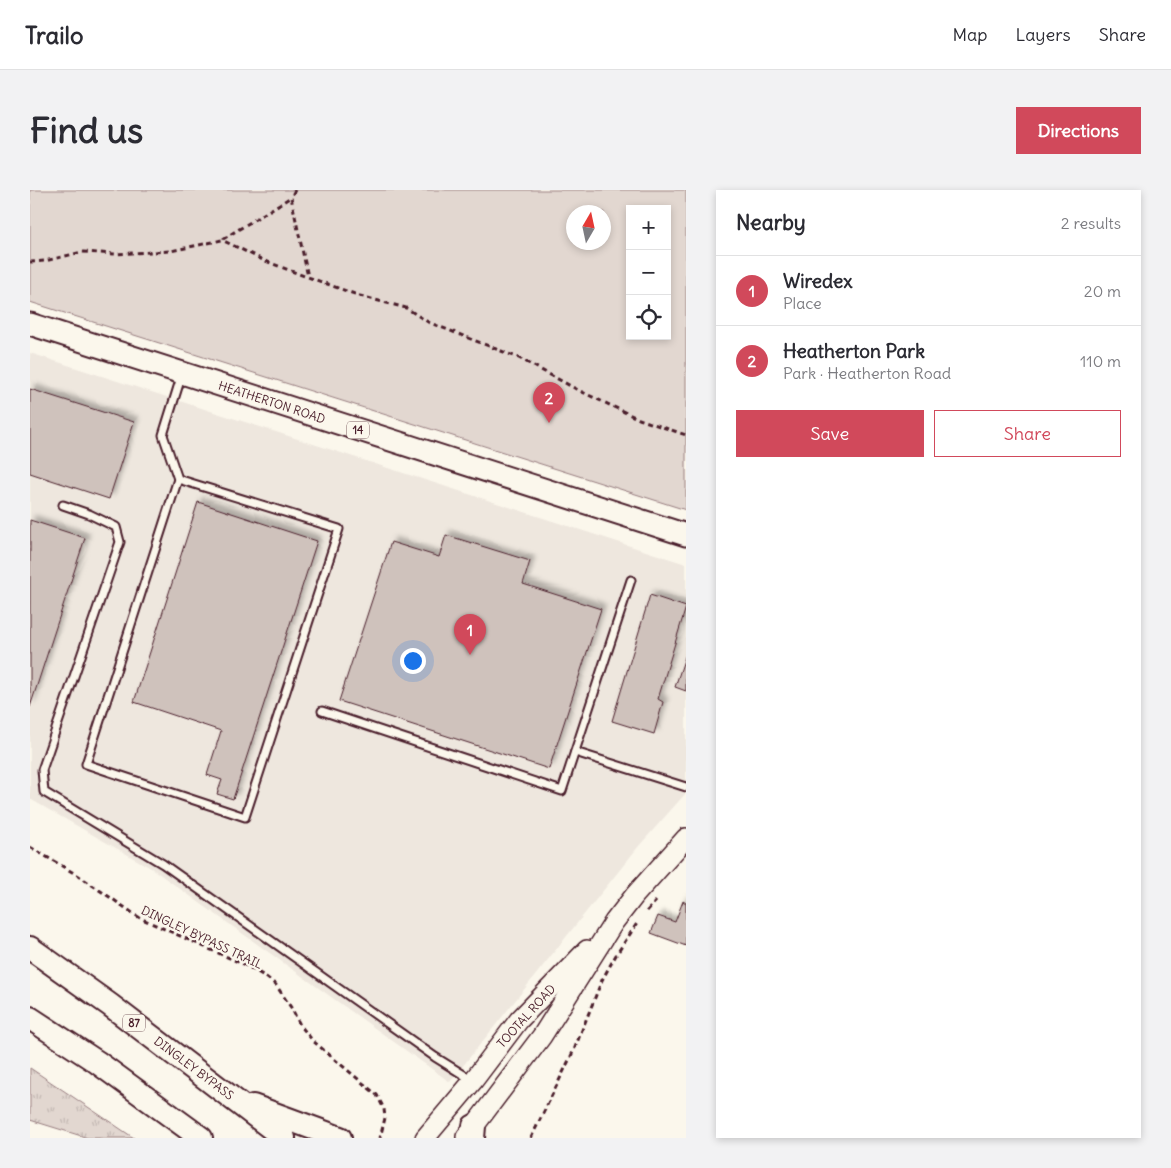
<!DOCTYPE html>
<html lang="en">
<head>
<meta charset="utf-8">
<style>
	:root { --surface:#fff; --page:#f2f2f3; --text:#2b2b33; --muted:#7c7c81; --line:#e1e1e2; --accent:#d1495b }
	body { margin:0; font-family:Delius,sans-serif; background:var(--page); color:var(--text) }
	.controls { position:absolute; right:15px; top:15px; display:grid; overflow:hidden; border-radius:0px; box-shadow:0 2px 8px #0003 }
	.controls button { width:45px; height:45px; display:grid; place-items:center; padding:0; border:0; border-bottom:1px solid var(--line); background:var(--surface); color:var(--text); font:25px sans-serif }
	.compass { position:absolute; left:536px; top:15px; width:45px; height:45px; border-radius:50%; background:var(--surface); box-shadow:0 2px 8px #0003; rotate:9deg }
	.you { position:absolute; left:382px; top:470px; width:18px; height:18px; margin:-12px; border:4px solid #fff; border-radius:50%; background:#1a73e8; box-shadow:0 0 0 8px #1a73e833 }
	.badge { display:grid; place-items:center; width:32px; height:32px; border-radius:50%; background:var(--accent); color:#fff; font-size:16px; font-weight:700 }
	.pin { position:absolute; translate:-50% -41px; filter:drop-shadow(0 1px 2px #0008) }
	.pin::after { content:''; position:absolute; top:26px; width:18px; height:15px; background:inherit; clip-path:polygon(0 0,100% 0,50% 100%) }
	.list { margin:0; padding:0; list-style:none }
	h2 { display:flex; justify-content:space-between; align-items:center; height:65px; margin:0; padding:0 20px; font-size:21px }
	h2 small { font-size:16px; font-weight:400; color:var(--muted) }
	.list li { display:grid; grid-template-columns:32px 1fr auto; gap:15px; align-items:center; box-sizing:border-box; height:70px; padding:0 20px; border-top:1px solid var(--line) }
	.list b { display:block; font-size:19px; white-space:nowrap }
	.list p { margin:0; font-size:16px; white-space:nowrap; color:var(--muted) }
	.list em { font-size:16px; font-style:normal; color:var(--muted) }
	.actions { display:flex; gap:10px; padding:15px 20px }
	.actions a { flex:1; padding:11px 0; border:1px solid var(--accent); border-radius:0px; text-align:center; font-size:18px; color:var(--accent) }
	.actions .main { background:var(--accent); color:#fff }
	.icon { flex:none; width:28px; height:28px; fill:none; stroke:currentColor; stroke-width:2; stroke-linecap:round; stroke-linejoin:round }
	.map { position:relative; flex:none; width:656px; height:948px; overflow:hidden; border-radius:0px }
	header { display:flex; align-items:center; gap:30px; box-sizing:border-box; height:70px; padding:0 25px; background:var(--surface); border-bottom:1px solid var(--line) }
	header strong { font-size:24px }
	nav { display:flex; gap:28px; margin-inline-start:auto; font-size:18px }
	.intro { display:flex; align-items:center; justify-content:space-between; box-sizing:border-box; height:120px; padding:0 30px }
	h1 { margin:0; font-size:35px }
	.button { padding:12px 22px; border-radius:0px; background:var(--accent); color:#fff; font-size:18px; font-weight:700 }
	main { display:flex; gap:30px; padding:0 30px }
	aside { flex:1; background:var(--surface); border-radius:0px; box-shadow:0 2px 8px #0003 }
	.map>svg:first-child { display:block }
	.built { fill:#eee7de }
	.grass { fill:url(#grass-tufts); stroke:#967b7e }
	.park { fill:#e2d7d0; stroke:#967b7e; fill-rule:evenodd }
	.building { fill:#cfc2bc; stroke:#4a1f2b; filter:url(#shadow) }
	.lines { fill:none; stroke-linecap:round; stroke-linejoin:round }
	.service-casing { stroke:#4a1f2b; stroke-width:11 }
	.secondary-casing { stroke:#4a1f2b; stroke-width:22 }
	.primary-casing { stroke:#4a1f2b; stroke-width:25 }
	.trunk-casing { stroke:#4a1f2b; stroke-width:26 }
	.path { stroke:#4a1f2b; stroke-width:3; stroke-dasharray:5 4; stroke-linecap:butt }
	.service { stroke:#fbf7ec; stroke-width:7 }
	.secondary { stroke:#fbf7ec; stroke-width:19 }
	.primary { stroke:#fbf7ec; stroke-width:21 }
	.trunk { stroke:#fbf7ec; stroke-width:22 }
	.labels { text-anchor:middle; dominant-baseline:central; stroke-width:4.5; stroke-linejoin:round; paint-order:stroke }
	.shield { fill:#fbf7ec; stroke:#7f6065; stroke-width:1 }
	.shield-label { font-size:11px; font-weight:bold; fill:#4a1f2b }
	.street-label { font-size:12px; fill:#4a1f2b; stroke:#fbf7ec }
</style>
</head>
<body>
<header>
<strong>Trailo</strong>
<nav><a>Map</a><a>Layers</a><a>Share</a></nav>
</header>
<div class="intro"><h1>Find us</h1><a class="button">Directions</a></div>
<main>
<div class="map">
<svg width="656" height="948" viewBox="0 0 656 948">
	<defs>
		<pattern id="grass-tufts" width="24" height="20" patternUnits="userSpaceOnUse" patternTransform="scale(1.25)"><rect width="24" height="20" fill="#e2d7d0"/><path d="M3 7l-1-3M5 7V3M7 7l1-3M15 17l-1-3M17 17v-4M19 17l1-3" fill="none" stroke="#c3b8b3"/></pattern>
		<filter id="shadow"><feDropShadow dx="4.5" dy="-4.5" stdDeviation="2.5" flood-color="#0004"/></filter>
	</defs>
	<rect width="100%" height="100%" fill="#fbf7ec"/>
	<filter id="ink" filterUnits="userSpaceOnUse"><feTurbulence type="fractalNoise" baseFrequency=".02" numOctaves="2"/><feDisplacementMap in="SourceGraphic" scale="10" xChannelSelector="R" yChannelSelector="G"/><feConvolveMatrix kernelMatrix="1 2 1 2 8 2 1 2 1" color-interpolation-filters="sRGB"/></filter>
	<g filter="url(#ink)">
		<path class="built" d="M0,163L656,374V603L608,657L420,892L121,678L0,609Z"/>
		<path class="grass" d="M0,878L104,948H58L0,930Z"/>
		<path class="park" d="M0,0H656V320L0,112ZM600,19H637V146H600ZM544,22H574V52H544Z"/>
		<g class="building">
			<path d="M0,199L104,232L79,309L0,283Z"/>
			<path d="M168,312L287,351L203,609L187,604L192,590L177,585L191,541L104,512Z"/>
			<path d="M0,330L55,348L0,517Z"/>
			<path d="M416,345L500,371L493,394L571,419L519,579L309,511L361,352L409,367Z"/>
			<path d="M620,405L656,417L628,509L633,512L624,544L582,531Z"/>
			<path d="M656,464V501L645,497Z"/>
			<path d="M653,711L656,713V756L621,743L628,726L645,732Z"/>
		</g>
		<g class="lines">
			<g class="service-casing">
				<g id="service">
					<path d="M148,289L309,339L215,627L56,574Z"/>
					<path d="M148,289L133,245L152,184"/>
					<path d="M33,315L59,324L86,337L90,352L12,580L14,602L133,674L405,867L442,890"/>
					<path d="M292,521L532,601L601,390"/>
					<path d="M545,562L656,597"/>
				</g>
			</g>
			<g class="secondary-casing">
				<g id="secondary">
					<path d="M436,947L512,846L584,732L605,705L656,648"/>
					<path d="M395,948L443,891L489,830L557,760"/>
				</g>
			</g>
			<g class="primary-casing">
				<path id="primary" d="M0,134L656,345"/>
			</g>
			<g class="trunk-casing">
				<g id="trunk">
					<path d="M0,758L80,815L254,948"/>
					<path d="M0,828L67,872L171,948"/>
					<path d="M223,916L310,948"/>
					<path d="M443,948L444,936"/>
				</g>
			</g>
			<g class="path">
				<path d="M265,0L261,7L278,87L330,106L376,118L398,132L489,168L548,200L609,229L656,245"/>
				<path d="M193,49L261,7"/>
				<path d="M0,72L15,71L52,62L86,64L141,61L192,50L233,70L277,87"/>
				<path d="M0,657L49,686L110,728L215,775L236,787L246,795L262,819L270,835L283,851L347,905L354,919L355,928L350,948"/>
				<path d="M617,721L626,711"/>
				<path d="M501,948L544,860L572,790L586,765L608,732"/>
			</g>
			<use href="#service" class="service"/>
			<use href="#secondary" class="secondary"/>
			<use href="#primary" class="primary"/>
			<use href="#trunk" class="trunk"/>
		</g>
	</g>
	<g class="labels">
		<g class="shield">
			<rect x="317" y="231.5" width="22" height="17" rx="4"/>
			<rect x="93" y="824.5" width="22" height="17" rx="4"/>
		</g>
		<g class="shield-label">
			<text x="328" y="240">14</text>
			<text x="104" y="833">87</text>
		</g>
		<g class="street-label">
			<text transform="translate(242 212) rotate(18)">HEATHERTON ROAD</text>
			<text transform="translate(172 747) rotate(25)">DINGLEY BYPASS TRAIL</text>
			<text transform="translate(496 826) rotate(-48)">TOOTAL ROAD</text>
			<text transform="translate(164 878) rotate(37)">DINGLEY BYPASS</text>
		</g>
	</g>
</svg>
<div class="controls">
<button>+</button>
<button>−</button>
<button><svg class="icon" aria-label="locate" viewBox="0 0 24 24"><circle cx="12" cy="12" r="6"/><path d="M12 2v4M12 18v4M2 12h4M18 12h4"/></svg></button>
</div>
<svg class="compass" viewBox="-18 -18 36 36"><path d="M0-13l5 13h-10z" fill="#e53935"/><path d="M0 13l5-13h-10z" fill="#7c7c81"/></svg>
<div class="you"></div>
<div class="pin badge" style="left:440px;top:465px">1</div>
<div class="pin badge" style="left:519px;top:233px">2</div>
</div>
<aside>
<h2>Nearby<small>2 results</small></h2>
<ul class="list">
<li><span class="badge">1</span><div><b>Wiredex</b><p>Place</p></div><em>20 m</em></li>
<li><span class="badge">2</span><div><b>Heatherton Park</b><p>Park · Heatherton Road</p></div><em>110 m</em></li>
</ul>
<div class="actions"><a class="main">Save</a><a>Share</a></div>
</aside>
</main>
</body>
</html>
